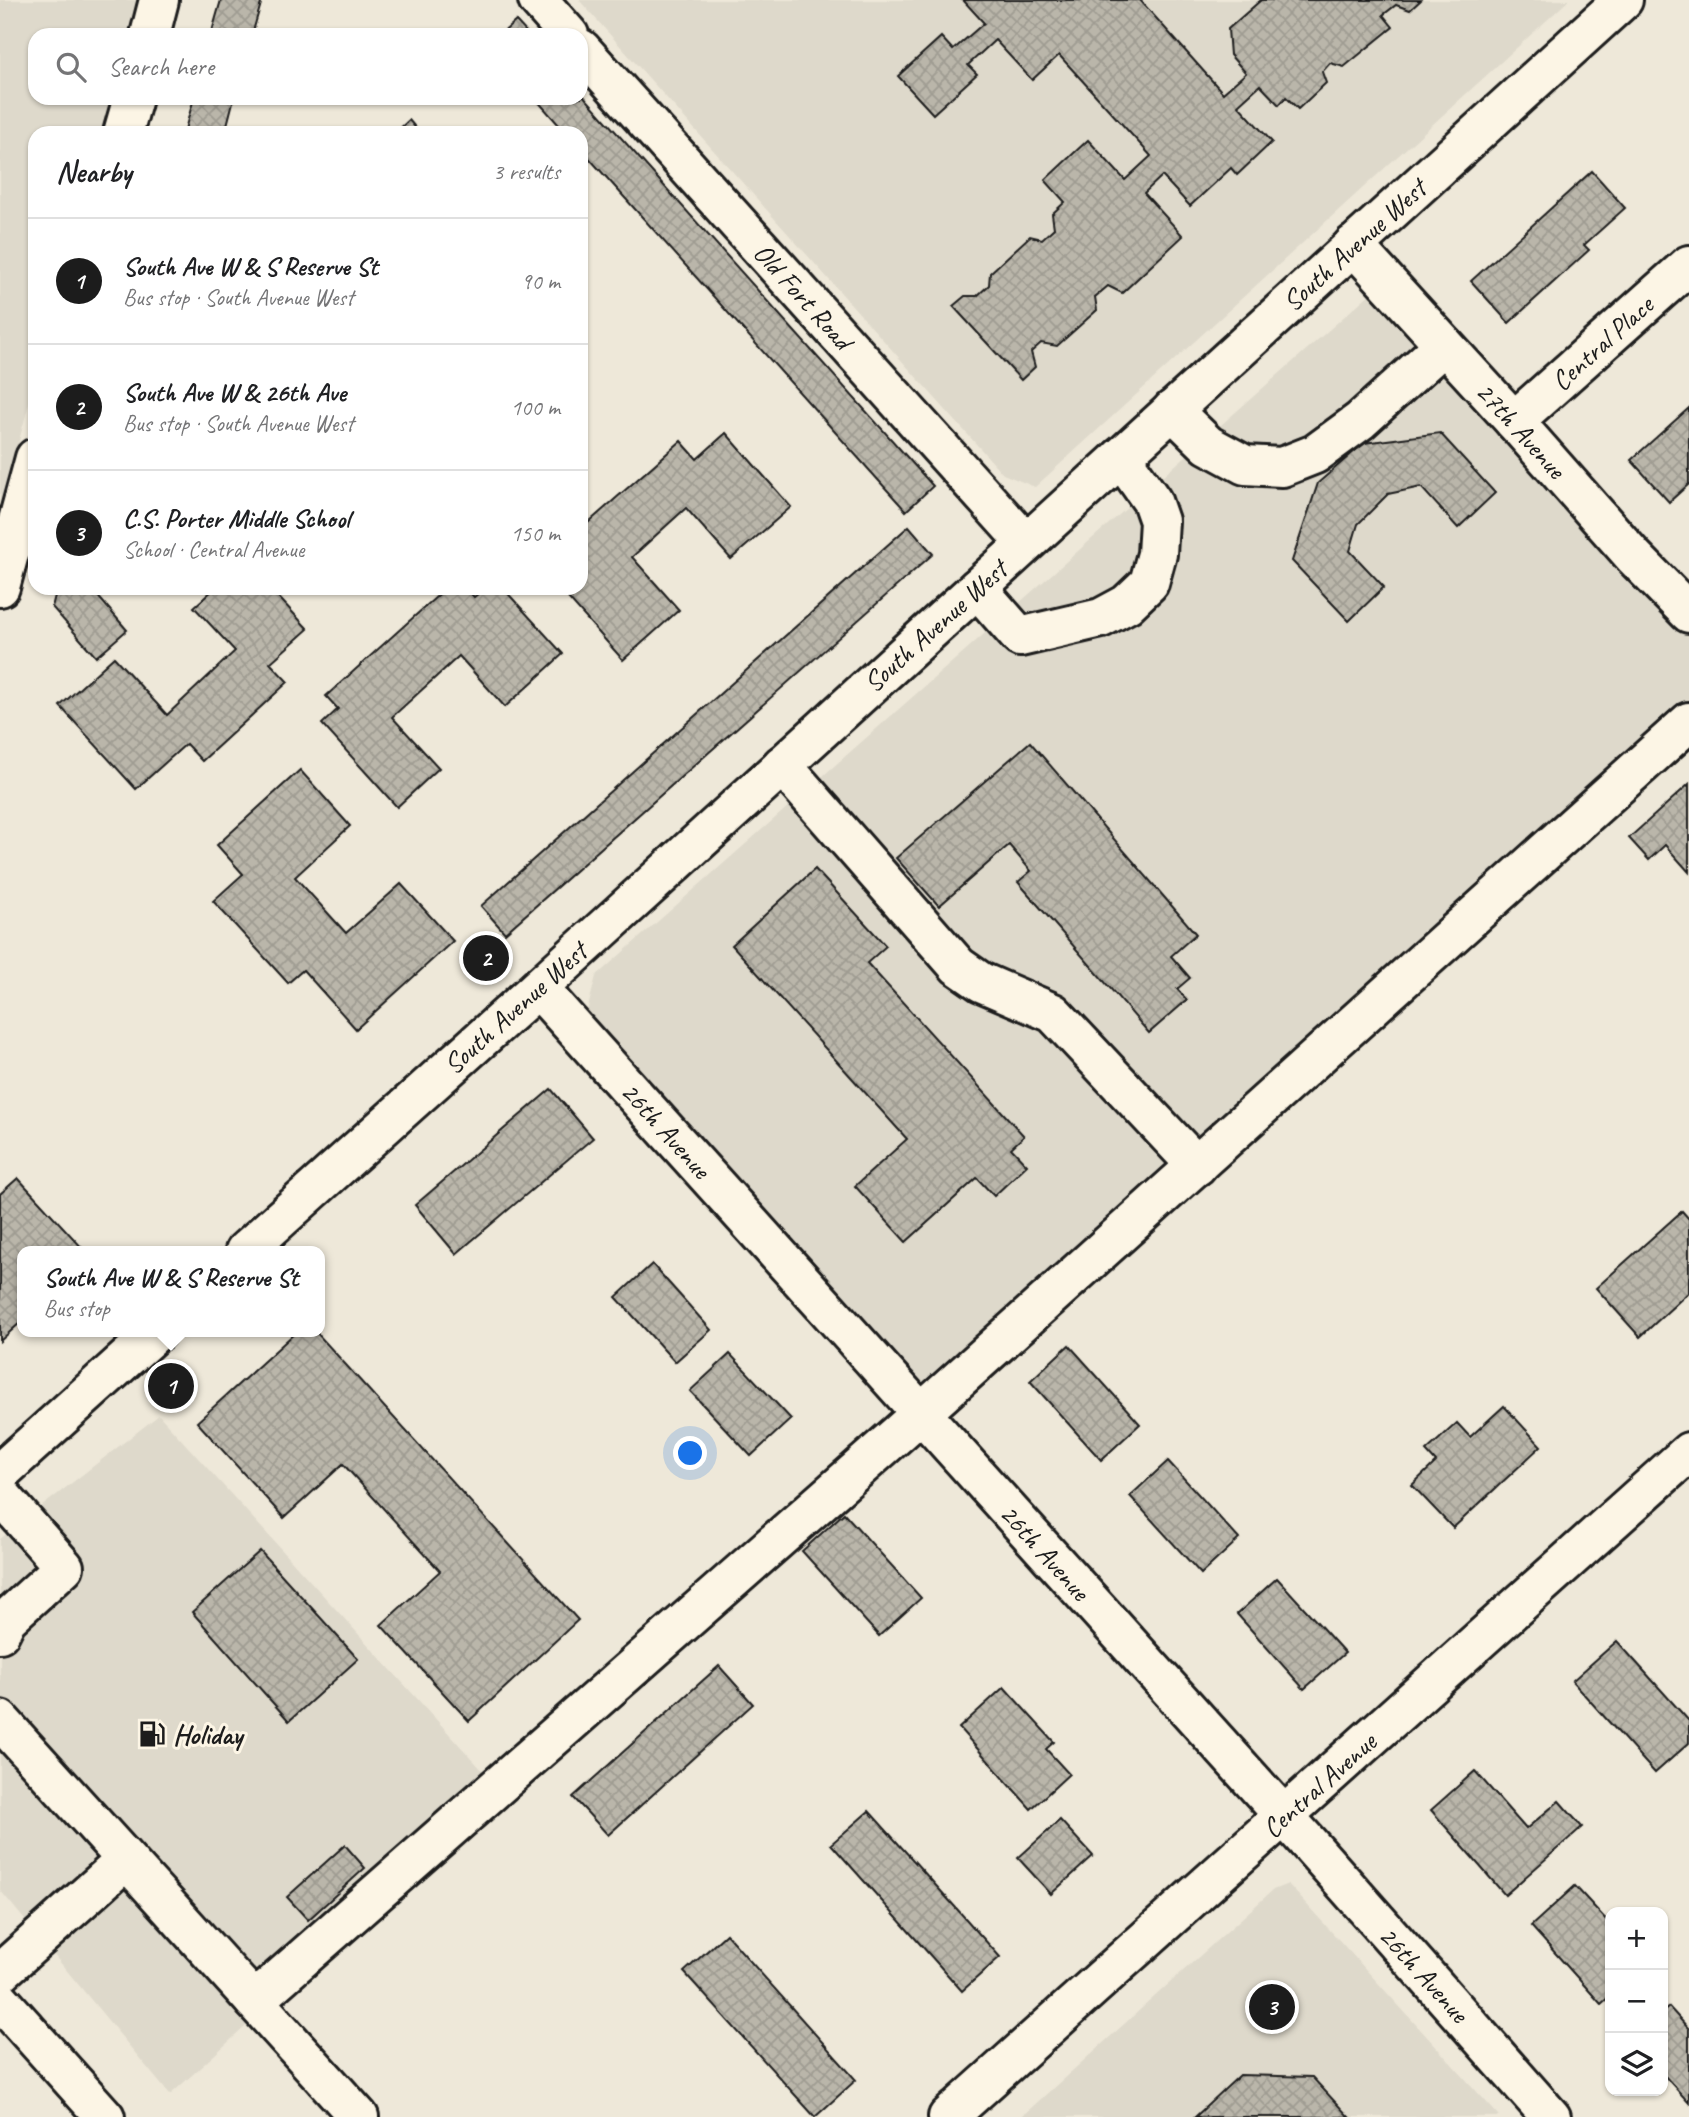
<!DOCTYPE html>
<html lang="en">
<head>
<meta charset="utf-8">
<style>
	:root { --surface:#fff; --page:#f6f6f6; --text:#202124; --muted:#757577; --line:#e0e0e0; --accent:#1c1c1c }
	body { margin:0; font-family:Caveat,sans-serif; background:var(--page); color:var(--text) }
	.controls { position:absolute; right:21px; bottom:21px; display:grid; overflow:hidden; border-radius:14px; box-shadow:0 2px 5px #0004 }
	.controls button { width:63px; height:63px; display:grid; place-items:center; padding:0; border:0; border-bottom:2px solid var(--line); background:var(--surface); color:var(--text); font:35px sans-serif }
	.you { position:absolute; left:691px; top:1454px; width:24px; height:24px; margin:-18px; border:5px solid #fff; border-radius:50%; background:#1a73e8; box-shadow:0 0 0 10px #1a73e833 }
	.badge { display:grid; place-items:center; width:46px; height:46px; border-radius:50%; background:var(--accent); color:#fff; font-size:23px; font-weight:700 }
	.pin { position:absolute; translate:-50% -50%; border:4px solid #fff; box-shadow:0 2px 7px #0006 }
	.popup { position:absolute; left:17px; top:1246px; width:308px; height:91px; box-sizing:border-box; display:grid; place-content:center; border-radius:14px; background:var(--surface); filter:drop-shadow(0 2px 5px #0005); font-size:23px; white-space:nowrap; color:var(--muted) }
	.popup b { font-size:26px; color:var(--text) }
	.popup::after { content:''; position:absolute; left:50%; top:100%; margin-left:-14px; border:14px solid transparent; border-top-color:var(--surface) }
	.list { margin:0; padding:0; list-style:none }
	h2 { display:flex; justify-content:space-between; align-items:center; height:91px; margin:0; padding:0 28px; font-size:30px }
	h2 small { font-size:23px; font-weight:400; color:var(--muted) }
	.list li { display:grid; grid-template-columns:46px 1fr auto; gap:21px; align-items:center; box-sizing:border-box; height:126px; padding:0 28px; border-top:2px solid var(--line) }
	.list b { display:block; font-size:26px; white-space:nowrap }
	.list p { margin:0; font-size:23px; white-space:nowrap; color:var(--muted) }
	.list em { font-size:23px; font-style:normal; color:var(--muted) }
	.icon { flex:none; width:38px; height:38px; fill:none; stroke:currentColor; stroke-width:2; stroke-linecap:round; stroke-linejoin:round }
	.map { position:relative; flex:none; width:1689px; height:2117px; overflow:hidden }
	.search { position:absolute; background:var(--surface); box-shadow:0 2px 5px #0004; left:28px; top:28px; width:560px; height:77px; display:flex; align-items:center; gap:18px; box-sizing:border-box; padding:0 24px; border-radius:21px; color:var(--muted); font-size:26px }
	.panel { position:absolute; background:var(--surface); box-shadow:0 2px 5px #0004; left:28px; top:126px; width:560px; height:469px; border-radius:21px }
	.map>svg:first-child { display:block }
	.built { fill:#ded9cb }
	.building { fill:url(#building-cross-hatch); stroke:#1c1c1c; stroke-width:2 }
	.lines { fill:none; stroke-linecap:round; stroke-linejoin:round }
	.minor-casing { stroke:#1c1c1c; stroke-width:44 }
	.highway-casing { stroke:#1c1c1c; stroke-width:44 }
	.minor { stroke:#fcf5e5; stroke-width:38 }
	.highway { stroke:#fcf5e5; stroke-width:38 }
	.labels { text-anchor:middle; dominant-baseline:central; stroke-width:6; stroke-linejoin:round; paint-order:stroke }
	.street-label { font-size:28px; fill:#1c1c1c; stroke:#fcf5e5 }
	.poi-label { font-size:28px; font-weight:bold; fill:#1c1c1c; stroke:#fcf5e5; text-anchor:start }
</style>
</head>
<body>
<div class="map">
<svg width="1689" height="2117" viewBox="0 0 1689 2117">
	<defs>
		<pattern id="building-cross-hatch" width="8" height="8" patternUnits="userSpaceOnUse" patternTransform="scale(1.75)"><rect width="8" height="8" fill="#bab6aa"/><path d="M0 0l8 8M0 8l8-8" fill="none" stroke="#9f9c92"/></pattern>
	</defs>
	<rect width="100%" height="100%" fill="#eee8d9"/>
	<filter id="ink" filterUnits="userSpaceOnUse"><feTurbulence type="fractalNoise" baseFrequency=".0143" numOctaves="2"/><feDisplacementMap in="SourceGraphic" scale="14" xChannelSelector="R" yChannelSelector="G"/><feConvolveMatrix kernelMatrix="1 2 1 2 8 2 1 2 1" color-interpolation-filters="sRGB"/></filter>
	<g filter="url(#ink)">
		<g class="built">
			<path d="M0,0H137L128,35H35V98H111L102,133H35V381L0,512Z"/>
			<path d="M579,0H1569L1035,487L1003,474Z"/>
			<path d="M1389,277L1689,613V722L921,1414L581,1035L596,976Z"/>
			<path d="M159,1415L503,1793L170,2095L0,1890V1539Z"/>
			<path d="M1288,1884L1500,2117H1021L1273,1890Z"/>
		</g>
		<g class="building">
			<path d="M221,0H262L252,35H211Z"/>
			<path d="M963,0H1140L1223,93L1246,73L1230,55L1228,29L1261,0H1421L1410,10L1396,5L1383,15L1393,27L1344,67L1330,63L1322,72L1326,83L1298,109L1286,97L1279,105L1260,85L1238,105L1272,142L1237,175L1231,168L1190,206L1162,176L1144,193L1183,236L1122,293L1108,286L1095,297L1097,310L1057,346L1041,343L1031,352L1035,367L1021,380L953,306L965,296H977L989,285L990,273L1030,236L1042,239L1054,228L1052,214L1065,202L1045,180L1088,140L1125,180L1151,156L1059,55L1032,80L995,40L968,65L977,74L933,114L898,76L941,37L953,50L984,23Z"/>
			<path d="M516,21L529,35H500Z"/>
			<path d="M581,93L933,486L906,511L581,149V133H566L535,98H581Z"/>
			<path d="M194,98H234L225,133H184Z"/>
			<path d="M409,120L420,133H395Z"/>
			<path d="M1592,171L1625,208L1584,245L1589,250L1509,323L1471,281Z"/>
			<path d="M1689,408V484L1669,502L1631,460Z"/>
			<path d="M726,433L791,507L731,559L686,508L632,557L679,610L623,660L560,589L581,588V529L681,441L697,459Z"/>
			<path d="M1440,433L1495,493L1458,528L1421,487L1388,494L1358,524L1350,551L1384,587L1349,621L1292,561L1318,483L1364,443Z"/>
			<path d="M909,526L933,554L505,933L481,906Z"/>
			<path d="M57,588H98L96,594L127,630L96,657L52,607Z"/>
			<path d="M215,588H270L308,629L270,663L288,682L202,761L186,744L136,789L60,706L114,657L167,715L235,651L194,607Z"/>
			<path d="M446,588H466L474,597L485,588H503L563,654L505,707L459,656L392,717L439,768L397,807L322,724L338,709L326,696Z"/>
			<path d="M1030,742L1196,934L1171,956L1190,978L1177,989L1187,1000L1149,1033L1018,882L1031,871L1009,845L939,906L896,858Z"/>
			<path d="M300,770L350,826L295,877L346,933L401,884L453,941L356,1029L303,970L288,983L213,901L243,874L217,845Z"/>
			<path d="M1689,784V872L1665,845L1649,860L1629,838Z"/>
			<path d="M815,869L886,946L867,963L1024,1136L1011,1148L1027,1165L994,1196L977,1178L906,1242L855,1186L907,1139L732,945Z"/>
			<path d="M551,1089L593,1138L456,1254L415,1205Z"/>
			<path d="M18,1178L85,1251H22V1321L0,1341V1194Z"/>
			<path d="M1682,1211L1689,1219V1292L1640,1337L1596,1288Z"/>
			<path d="M652,1264L711,1330L675,1362L616,1297Z"/>
			<path d="M296,1332H316L578,1620L469,1721L381,1625L440,1571L343,1464L284,1518L197,1422Z"/>
			<path d="M1069,1345L1140,1424L1101,1460L1030,1381Z"/>
			<path d="M730,1354L791,1419L751,1456L690,1391Z"/>
			<path d="M1504,1406L1541,1446L1453,1528L1412,1485L1436,1462L1426,1451L1457,1423L1470,1437Z"/>
			<path d="M1168,1461L1239,1539L1201,1574L1130,1496Z"/>
			<path d="M844,1513L921,1598L879,1636L802,1551Z"/>
			<path d="M260,1551L358,1659L289,1721L192,1612Z"/>
			<path d="M1277,1578L1345,1653L1304,1689L1237,1614Z"/>
			<path d="M1617,1641L1689,1721V1743L1655,1773L1572,1681Z"/>
			<path d="M719,1666L753,1704L608,1835L573,1797Z"/>
			<path d="M1004,1687L1054,1742L1046,1749L1069,1774L1031,1809L959,1728Z"/>
			<path d="M1475,1771L1526,1829L1559,1801L1582,1827L1505,1895L1431,1810Z"/>
			<path d="M869,1811L1000,1957L962,1991L831,1844Z"/>
			<path d="M1060,1820L1093,1856L1051,1894L1018,1858Z"/>
			<path d="M345,1845L365,1868L308,1920L287,1897Z"/>
			<path d="M1575,1886L1610,1924V1996L1601,2004L1531,1926Z"/>
			<path d="M726,1934L856,2080L815,2117L684,1972Z"/>
			<path d="M1669,2007L1689,2029V2103L1663,2074V2012Z"/>
			<path d="M1240,2075L1312,2077L1349,2117H1195Z"/>
		</g>
		<g class="lines">
			<g class="minor-casing">
				<g id="minor">
					<path d="M538,0L569,35"/>
					<path d="M150,35L159,0"/>
					<path d="M581,49L1026,543"/>
					<path d="M123,133L133,98"/>
					<path d="M1353,245L1514,421L1634,557L1689,613"/>
					<path d="M1172,410L1208,445L1245,465L1282,467L1315,454L1360,421L1444,345"/>
					<path d="M1514,421L1689,265"/>
					<path d="M0,587L35,458"/>
					<path d="M977,588L1020,637L1101,618L1127,604L1149,583L1157,554L1159,521L1152,501L1121,457"/>
					<path d="M782,765L958,966L981,982L1053,1013L1197,1166"/>
					<path d="M538,988L1312,1847L1551,2117"/>
					<path d="M245,1251L538,988L1623,0"/>
					<path d="M0,1473L156,1332"/>
					<path d="M0,1494L64,1567L7,1619L0,1633"/>
					<path d="M0,1720L359,2117"/>
					<path d="M0,1973L126,1860"/>
					<path d="M254,2001L898,1434L1689,722"/>
					<path d="M948,2117L1689,1452"/>
				</g>
			</g>
			<g class="highway-casing">
				<path id="highway" d="M0,2000L105,2117"/>
			</g>
			<use href="#minor" class="minor"/>
			<use href="#highway" class="highway"/>
		</g>
	</g>
	<defs>
		<g id="fuel-bare" transform="scale(2.1)"><path d="M-5.5-6h7V0h2V4h1.3V-2.5L3-4.5l.8-.8L6-3V5H2.5V1h-1V6h-7ZM-4.2-4.7v3.2H.2V-4.7Z" fill="#1c1c1c" stroke="#fcf5e5" stroke-width="2.5" paint-order="stroke"/></g>
	</defs>
	<g fill-rule="evenodd">
		<use href="#fuel-bare" x="152" y="1734"/>
	</g>
	<g class="labels">
		<g class="street-label">
			<text transform="translate(1354 245) rotate(-42)">South Avenue West</text>
			<text transform="translate(803 296) rotate(48)">Old Fort Road</text>
			<text transform="translate(1602 343) rotate(-42)">Central Place</text>
			<text transform="translate(1521 430) rotate(48)">27th Avenue</text>
			<text transform="translate(935 626) rotate(-42)">South Avenue West</text>
			<text transform="translate(515 1008) rotate(-42)">South Avenue West</text>
			<text transform="translate(666 1130) rotate(48)">26th Avenue</text>
			<text transform="translate(1045 1552) rotate(48)">26th Avenue</text>
			<text transform="translate(1319 1785) rotate(-42)">Central Avenue</text>
			<text transform="translate(1424 1974) rotate(48)">26th Avenue</text>
		</g>
		<g class="poi-label">
			<text x="173" y="1734">Holiday</text>
		</g>
	</g>
</svg>
<div class="controls">
<button>+</button>
<button>−</button>
<button><svg class="icon" aria-label="layers" viewBox="0 0 24 24"><path d="M12 4l9 5-9 5-9-5zM3 14l9 5 9-5"/></svg></button>
</div>
<div class="you"></div>
<div class="pin badge" style="left:171px;top:1386px">1</div>
<div class="popup"><b>South Ave W &amp; S Reserve St</b>Bus stop</div>
<div class="pin badge" style="left:486px;top:958px">2</div>
<div class="pin badge" style="left:1272px;top:2007px">3</div>
<div class="search"><svg class="icon" aria-label="search" viewBox="0 0 24 24"><circle cx="10" cy="10" r="6"/><path d="M15 15l6 6"/></svg>Search here</div>
<section class="panel">
<h2>Nearby<small>3 results</small></h2>
<ul class="list">
<li><span class="badge">1</span><div><b>South Ave W &amp; S Reserve St</b><p>Bus stop · South Avenue West</p></div><em>90 m</em></li>
<li><span class="badge">2</span><div><b>South Ave W &amp; 26th Ave</b><p>Bus stop · South Avenue West</p></div><em>100 m</em></li>
<li><span class="badge">3</span><div><b>C.S. Porter Middle School</b><p>School · Central Avenue</p></div><em>150 m</em></li>
</ul>
</section>
</div>
</body>
</html>
